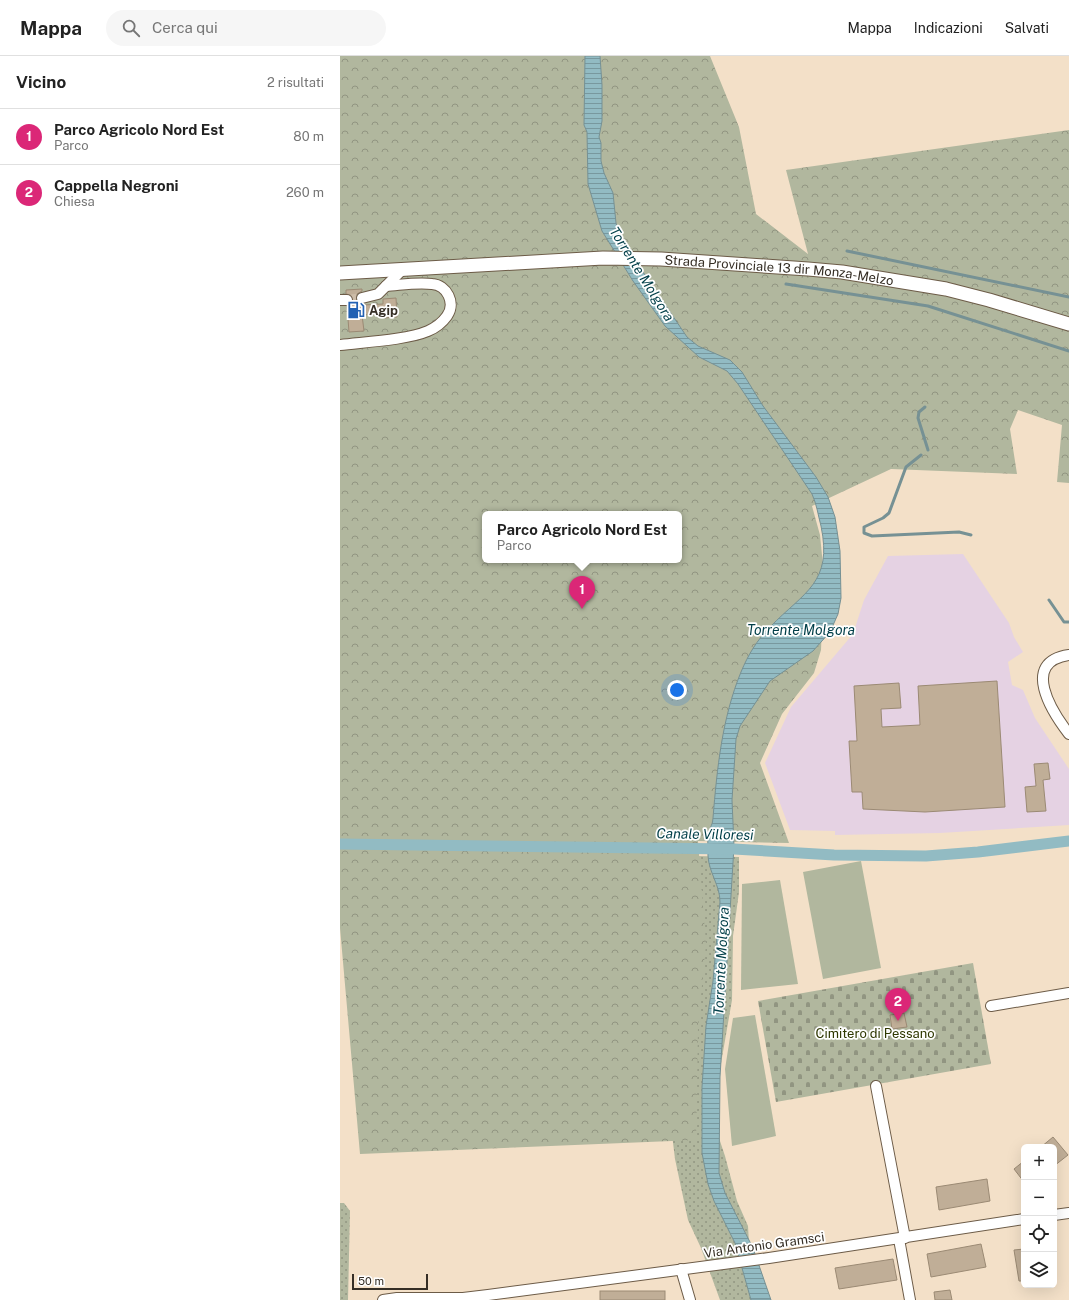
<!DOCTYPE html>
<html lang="it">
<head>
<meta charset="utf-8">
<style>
	:root { --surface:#fff; --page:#f6f6f6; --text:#222; --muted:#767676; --line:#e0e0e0; --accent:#db2777 }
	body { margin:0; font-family:"Public Sans",sans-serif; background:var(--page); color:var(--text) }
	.controls { position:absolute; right:12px; bottom:12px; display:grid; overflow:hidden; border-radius:6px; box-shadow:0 4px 16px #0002 }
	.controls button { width:36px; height:36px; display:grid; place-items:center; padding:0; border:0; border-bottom:1px solid var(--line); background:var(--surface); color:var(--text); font:20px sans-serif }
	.scale { position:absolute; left:12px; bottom:10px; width:76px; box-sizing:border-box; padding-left:4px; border:2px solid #352e25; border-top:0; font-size:11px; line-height:14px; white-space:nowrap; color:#352e25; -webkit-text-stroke:3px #fff; paint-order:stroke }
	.you { position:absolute; left:337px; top:634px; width:14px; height:14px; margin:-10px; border:3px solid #fff; border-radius:50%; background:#1a73e8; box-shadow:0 0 0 6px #1a73e833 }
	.badge { display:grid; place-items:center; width:26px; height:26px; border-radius:50%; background:var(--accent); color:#fff; font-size:13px; font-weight:700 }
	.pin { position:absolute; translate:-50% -33px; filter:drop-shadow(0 1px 2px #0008) }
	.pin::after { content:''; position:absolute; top:21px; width:14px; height:12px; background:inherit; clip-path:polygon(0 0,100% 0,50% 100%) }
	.popup { position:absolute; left:142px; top:455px; width:200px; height:52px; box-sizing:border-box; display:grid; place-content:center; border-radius:6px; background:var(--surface); filter:drop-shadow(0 1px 3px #0005); font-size:13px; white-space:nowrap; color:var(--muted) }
	.popup b { font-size:15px; color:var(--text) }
	.popup::after { content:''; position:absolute; left:50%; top:100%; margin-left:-8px; border:8px solid transparent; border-top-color:var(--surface) }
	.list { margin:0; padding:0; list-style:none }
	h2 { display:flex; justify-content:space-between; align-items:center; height:52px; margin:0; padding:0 16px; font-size:17px }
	h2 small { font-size:13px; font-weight:400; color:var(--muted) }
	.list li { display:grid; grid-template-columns:26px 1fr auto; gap:12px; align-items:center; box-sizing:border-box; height:56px; padding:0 16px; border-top:1px solid var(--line) }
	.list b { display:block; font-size:15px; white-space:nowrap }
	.list p { margin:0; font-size:13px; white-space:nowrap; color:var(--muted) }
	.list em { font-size:13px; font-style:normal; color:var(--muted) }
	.icon { flex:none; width:22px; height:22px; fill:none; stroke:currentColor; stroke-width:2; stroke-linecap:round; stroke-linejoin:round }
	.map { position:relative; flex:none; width:729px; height:1244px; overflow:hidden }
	header { display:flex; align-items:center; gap:24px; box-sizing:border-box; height:56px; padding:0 20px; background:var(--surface); border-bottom:1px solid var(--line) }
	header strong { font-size:19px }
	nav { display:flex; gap:22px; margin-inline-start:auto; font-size:14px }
	.search { width:280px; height:36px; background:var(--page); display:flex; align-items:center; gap:10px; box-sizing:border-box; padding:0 14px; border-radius:22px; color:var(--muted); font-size:15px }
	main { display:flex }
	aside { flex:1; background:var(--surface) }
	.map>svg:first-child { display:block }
	.industrial { fill:#e5d2e3 }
	.grass { fill:url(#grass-dots) }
	.cemetery { fill:url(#cemetery-stones) }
	.park { fill:url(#park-crowns); fill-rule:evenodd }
	.garden { fill:#b1b79e }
	.water { fill:url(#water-rules); stroke:#769194 }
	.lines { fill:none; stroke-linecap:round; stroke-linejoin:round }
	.stream { stroke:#769194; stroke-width:3 }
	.canal { stroke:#92bbc3; stroke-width:11 }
	.building { fill:#c0ae97; stroke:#9b8a74 }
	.minor-tunnel { stroke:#cdbca7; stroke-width:10; stroke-dasharray:10 5; stroke-linecap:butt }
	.minor-casing { stroke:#6c5b47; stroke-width:12 }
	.major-casing { stroke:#6c5b47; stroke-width:15 }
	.minor { stroke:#fff; stroke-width:10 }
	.major { stroke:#fff; stroke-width:13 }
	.labels { text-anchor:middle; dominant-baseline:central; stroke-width:3.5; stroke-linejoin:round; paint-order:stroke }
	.street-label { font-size:13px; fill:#352e25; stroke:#fff }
	.poi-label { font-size:13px; font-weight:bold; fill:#352e25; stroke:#fff; text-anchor:start }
	.park-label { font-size:13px; fill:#2e3700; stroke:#fff }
	.water-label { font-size:14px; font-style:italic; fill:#003e48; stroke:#fff }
</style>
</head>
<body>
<header>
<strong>Mappa</strong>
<div class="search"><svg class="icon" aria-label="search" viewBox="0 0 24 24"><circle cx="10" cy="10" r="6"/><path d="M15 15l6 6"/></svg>Cerca qui</div>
<nav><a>Mappa</a><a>Indicazioni</a><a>Salvati</a></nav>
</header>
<main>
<aside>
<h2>Vicino<small>2 risultati</small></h2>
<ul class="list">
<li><span class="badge">1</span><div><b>Parco Agricolo Nord Est</b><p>Parco</p></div><em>80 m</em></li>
<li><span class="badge">2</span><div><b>Cappella Negroni</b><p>Chiesa</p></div><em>260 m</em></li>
</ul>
</aside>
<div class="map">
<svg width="729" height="1244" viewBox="0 0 729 1244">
	<defs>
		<pattern id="grass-dots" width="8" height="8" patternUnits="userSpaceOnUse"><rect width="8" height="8" fill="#b1b79e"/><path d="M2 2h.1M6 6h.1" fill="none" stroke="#919581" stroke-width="1.8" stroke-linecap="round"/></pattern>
		<pattern id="cemetery-stones" width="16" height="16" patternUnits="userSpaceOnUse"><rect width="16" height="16" fill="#b1b79e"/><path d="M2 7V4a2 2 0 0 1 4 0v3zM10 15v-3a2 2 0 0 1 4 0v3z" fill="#919581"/></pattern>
		<pattern id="park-crowns" width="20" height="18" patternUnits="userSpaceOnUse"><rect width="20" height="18" fill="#b1b79e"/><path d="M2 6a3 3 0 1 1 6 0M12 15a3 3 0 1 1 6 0" fill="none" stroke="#919581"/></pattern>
		<pattern id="water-rules" width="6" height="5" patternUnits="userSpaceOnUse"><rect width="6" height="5" fill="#92bbc3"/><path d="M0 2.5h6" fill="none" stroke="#78989e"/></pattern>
	</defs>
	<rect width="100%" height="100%" fill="#f3e0c8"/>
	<path class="industrial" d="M623,498L669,567L674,581L683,596L668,606L672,629L683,634L695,662L729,713V769L600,777L495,779V775L450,774L425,707L451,651L513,578L524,544L548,500Z"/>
	<g class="grass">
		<path d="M356,800L399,801V836L393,880L392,944L375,1042V1070L385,1100L397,1145L408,1170L411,1221L422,1244H380L361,1192L348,1164L335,1103L331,1070Z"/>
		<path d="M0,1147H4L10,1155L8,1244H0Z"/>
	</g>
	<path class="cemetery" d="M633,907L651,1008L436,1046L418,945Z"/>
	<path class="park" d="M0,0H370L399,71L416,158L468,198L446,114L729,74V427L717,426L722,369L678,354L670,373L677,418L551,413L472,450L480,479L484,520L481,594L474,617L442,658L420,707L449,787L358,785L366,888L358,970L356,1084L20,1098L0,872ZM145,458H339V504H145Z"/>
	<g class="garden">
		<path d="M521,805L541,912L483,923L463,816Z"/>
		<path d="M440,824L458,928L401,934L402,828Z"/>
		<path d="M415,959L436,1080L392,1090L385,1013L393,962Z"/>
	</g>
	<path class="water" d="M245,0H260L262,29V65L259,81L261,87V105L264,117L273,137L276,167L280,182L347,281L358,290L390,304L402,316L423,350L476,421L488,441L495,461L500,495L501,542L498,558L490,576L473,595L430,625L400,670L396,683L392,744L394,790L380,1021L379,1117L385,1137L413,1192L431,1244H411L395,1187L374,1145L368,1128L362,1097V1031L366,970L373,925L380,846C380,829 369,817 368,800C368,793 367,783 369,776C370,771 373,768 373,762C377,713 382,662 401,616C408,599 417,584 430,571C464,536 493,527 481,470C478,459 477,449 472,438L398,328L387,315L359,301L325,270L293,225L262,175L248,128L247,76L244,69Z"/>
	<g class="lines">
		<g class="stream">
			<path d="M507,195L729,241"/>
			<path d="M446,228L588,250L729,295"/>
			<path d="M585,351L579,356L578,362L588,394"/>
			<path d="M581,399L566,411L549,457L543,462L524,471V477L532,480L619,476L631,479"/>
			<path d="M709,544L724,566H729"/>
		</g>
		<path class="canal" d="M0,788L394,793L494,799L586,800L638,796L729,785"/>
	</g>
	<g class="building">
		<path d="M22,233V235L17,238L16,243L18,247L23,249L43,248V243L56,242L57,261L44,262V258L22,259L24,275L9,276L7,250L12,248L13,244L11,239L6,238V234Z"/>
		<path d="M657,625L665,751L585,756L523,753L522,736H512L509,685H517L514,630L559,627L561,652L541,653L542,671L580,669L578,630Z"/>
		<path d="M708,707L710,723L703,724L706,755L687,756L685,731L696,730L694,708Z"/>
		<path d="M564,957L567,971L552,973L550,959Z"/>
		<path d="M713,1081L728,1099L714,1110V1091H701Z"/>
		<path d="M684,1105V1126L674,1113Z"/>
		<path d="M647,1123L650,1145L599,1154L596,1131Z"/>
		<path d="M641,1188L646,1211L591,1221L587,1198Z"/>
		<path d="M684,1193V1225H679L674,1194Z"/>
		<path d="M553,1203L557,1224L499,1233L495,1212Z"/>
		<path d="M610,1234L612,1244H595L594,1236Z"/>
		<rect x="260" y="1235" width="65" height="9"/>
	</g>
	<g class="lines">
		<path class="minor-tunnel" d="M7,244L22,242"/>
		<g class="minor-casing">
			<g id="minor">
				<path d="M22,242L38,238L63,213"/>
				<path d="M0,244H7"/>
				<path d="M0,289C24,286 67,284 88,275C95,272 102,267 107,260C116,247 107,229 92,228C77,226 61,229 46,230"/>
				<path d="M729,599C680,606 712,656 729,678"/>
				<path d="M651,950L729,937"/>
				<path d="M536,1030L565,1182"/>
				<path d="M714,1159L729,1157"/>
				<path d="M559,1183L570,1244"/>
				<path d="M341,1213L350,1244"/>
				<path d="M43,1244L57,1242H123L148,1239L429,1202L684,1163"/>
			</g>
		</g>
		<g class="major-casing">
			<g id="major">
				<path id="s1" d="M0,217L263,202L321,203L468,213L502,216L606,233L649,244L729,268"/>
			</g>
		</g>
		<use href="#minor" class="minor"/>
		<use href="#major" class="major"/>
	</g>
	<defs>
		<g id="fuel-bare" transform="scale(1.38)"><path d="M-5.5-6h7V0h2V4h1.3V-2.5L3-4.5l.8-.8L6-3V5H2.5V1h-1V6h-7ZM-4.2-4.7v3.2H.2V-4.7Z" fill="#2261b3" stroke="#fff" stroke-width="2.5" paint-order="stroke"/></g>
	</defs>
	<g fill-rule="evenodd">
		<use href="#fuel-bare" x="16" y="254"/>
	</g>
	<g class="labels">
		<g class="street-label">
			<text stroke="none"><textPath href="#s1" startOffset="440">Strada Provinciale 13 dir Monza-Melzo</textPath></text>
			<text transform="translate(424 1189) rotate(-8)">Via Antonio Gramsci</text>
		</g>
		<g class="poi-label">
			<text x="29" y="254">Agip</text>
		</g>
		<g class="park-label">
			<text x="535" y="977">Cimitero di Pessano</text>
		</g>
		<g class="water-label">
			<text transform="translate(302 218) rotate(58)">Torrente Molgora</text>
			<text x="461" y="574">Torrente Molgora</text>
			<text transform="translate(365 778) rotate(1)">Canale Villoresi</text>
			<text transform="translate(381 905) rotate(-87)">Torrente Molgora</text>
		</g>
	</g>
</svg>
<div class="controls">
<button>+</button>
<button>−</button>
<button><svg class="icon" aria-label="locate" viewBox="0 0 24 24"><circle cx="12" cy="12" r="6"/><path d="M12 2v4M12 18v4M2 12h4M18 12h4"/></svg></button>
<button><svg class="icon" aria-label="layers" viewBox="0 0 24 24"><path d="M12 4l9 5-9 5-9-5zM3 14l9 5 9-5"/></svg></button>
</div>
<div class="scale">50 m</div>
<div class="you"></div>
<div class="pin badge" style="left:242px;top:553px">1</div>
<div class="popup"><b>Parco Agricolo Nord Est</b>Parco</div>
<div class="pin badge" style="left:558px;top:965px">2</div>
</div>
</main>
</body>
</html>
